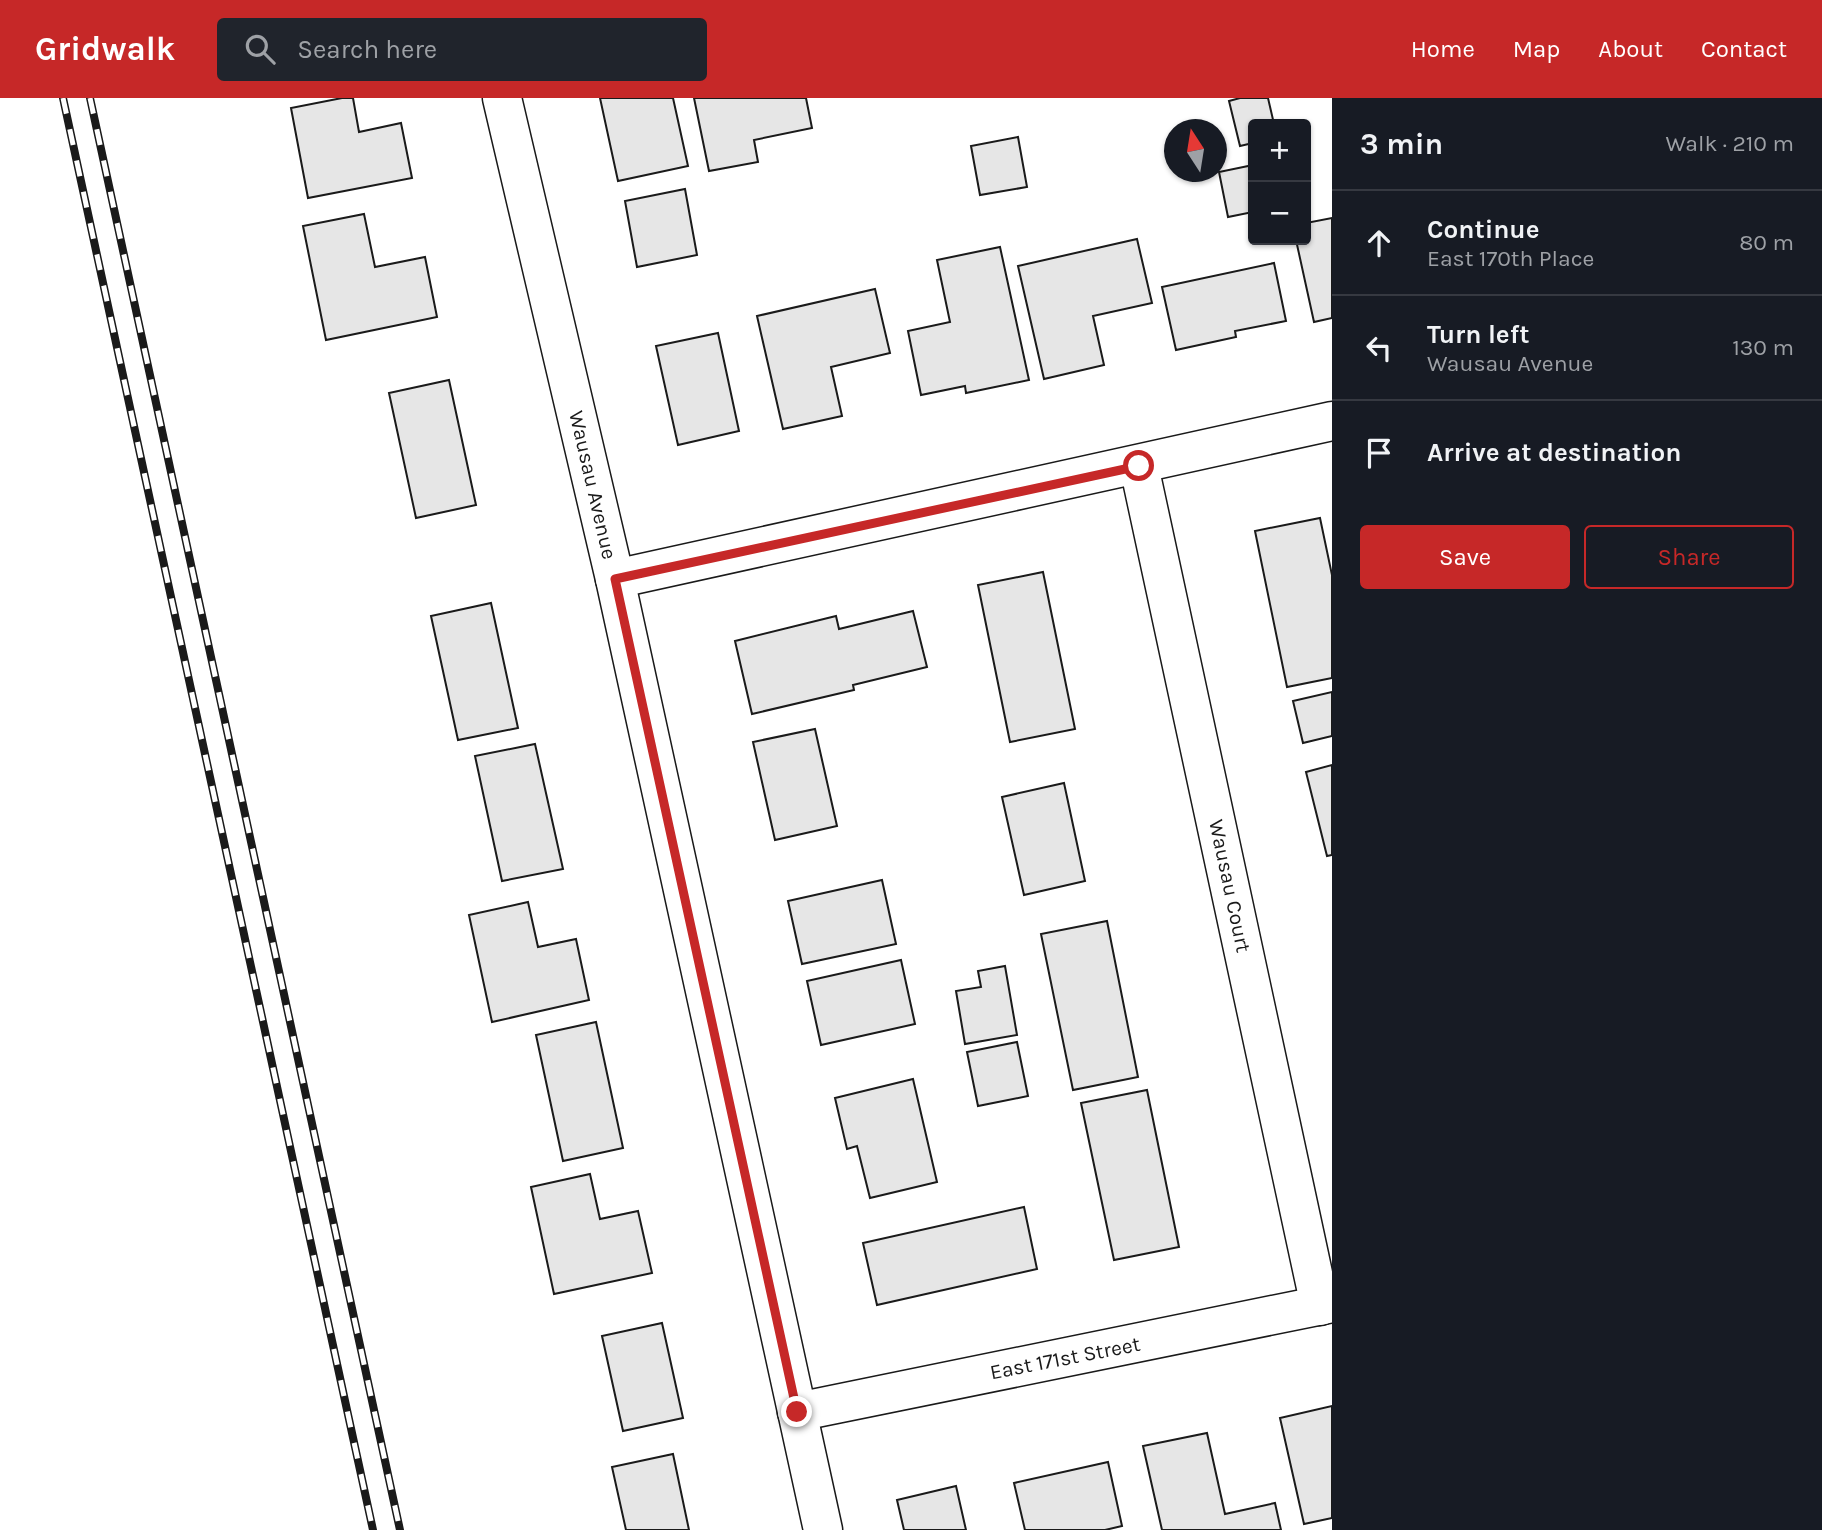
<!DOCTYPE html>
<html lang="en">
<head>
<meta charset="utf-8">
<style>
	:root { --surface:#171b24; --page:#20242c; --text:#f1f3f6; --muted:#9ea1a6; --line:#363941; --accent:#c62828 }
	body { margin:0; font-family:Karla,sans-serif; background:var(--page); color:var(--text) }
	.controls { position:absolute; right:21px; top:21px; display:grid; overflow:hidden; border-radius:7px; box-shadow:0 2px 5px #0004 }
	.controls button { width:63px; height:63px; display:grid; place-items:center; padding:0; border:0; border-bottom:2px solid var(--line); background:var(--surface); color:var(--text); font:35px sans-serif }
	.compass { position:absolute; left:1164px; top:21px; width:63px; height:63px; border-radius:50%; background:var(--surface); box-shadow:0 2px 5px #0004; rotate:348deg }
	.stop { position:absolute; width:21px; height:21px; margin:-16px; border:5px solid #c62828; border-radius:50%; background:#fff }
	.stop.end { background:#c62828; border-color:#fff; box-shadow:0 2px 7px #0008 }
	.list { margin:0; padding:0; list-style:none }
	h2 { display:flex; justify-content:space-between; align-items:center; height:91px; margin:0; padding:0 28px; font-size:30px }
	h2 small { font-size:23px; font-weight:400; color:var(--muted) }
	.list li { display:grid; grid-template-columns:46px 1fr auto; gap:21px; align-items:center; box-sizing:border-box; height:105px; padding:0 28px; border-top:2px solid var(--line) }
	.list b { display:block; font-size:26px; white-space:nowrap }
	.list p { margin:0; font-size:23px; white-space:nowrap; color:var(--muted) }
	.list em { font-size:23px; font-style:normal; color:var(--muted) }
	.actions { display:flex; gap:14px; padding:21px 28px }
	.actions a { flex:1; padding:16px 0; border:2px solid var(--accent); border-radius:7px; text-align:center; font-size:24px; color:var(--accent) }
	.actions .main { background:var(--accent); color:#fff }
	.icon { flex:none; width:38px; height:38px; fill:none; stroke:currentColor; stroke-width:2; stroke-linecap:round; stroke-linejoin:round }
	.map { position:relative; flex:none; width:1332px; height:1432px; overflow:hidden }
	header { display:flex; align-items:center; gap:42px; box-sizing:border-box; height:98px; padding:0 35px; background:var(--accent); color:#fff }
	header strong { font-size:33px }
	nav { display:flex; gap:38px; margin-inline-start:auto; font-size:24px }
	.search { width:490px; height:63px; background:var(--page); display:flex; align-items:center; gap:18px; box-sizing:border-box; padding:0 24px; border-radius:7px; color:var(--muted); font-size:26px }
	main { display:flex }
	aside { flex:1; background:var(--surface) }
	.map>svg:first-child { display:block }
	.building { fill:#e6e6e6; stroke:#1a1a1a; stroke-width:2 }
	.lines { fill:none; stroke-linecap:round; stroke-linejoin:round }
	.minor-casing { stroke:#1a1a1a; stroke-width:41 }
	.minor { stroke:#fff; stroke-width:38 }
	.rail-casing { stroke:#1a1a1a; stroke-width:8 }
	.rail { stroke:#fff; stroke-width:5; stroke-dasharray:16; stroke-linecap:butt }
	.route { stroke:#c62828; stroke-width:9 }
	.labels { text-anchor:middle; dominant-baseline:central; stroke-width:5; stroke-linejoin:round; paint-order:stroke }
	.street-label { font-size:21px; fill:#1a1a1a; stroke:#fff }
</style>
</head>
<body>
<header>
<strong>Gridwalk</strong>
<div class="search"><svg class="icon" aria-label="search" viewBox="0 0 24 24"><circle cx="10" cy="10" r="6"/><path d="M15 15l6 6"/></svg>Search here</div>
<nav><a>Home</a><a>Map</a><a>About</a><a>Contact</a></nav>
</header>
<main>
<div class="map">
<svg width="1332" height="1432" viewBox="0 0 1332 1432">
	<rect width="100%" height="100%" fill="#fff"/>
	<g class="building">
		<path d="M342,0H353L359,34L401,25L412,80L308,100L291,10Z"/>
		<path d="M600,0H673L688,68L618,83Z"/>
		<path d="M694,0H806L812,30L754,42L758,64L709,73Z"/>
		<path d="M1240,0H1268L1274,26H1253V45L1240,48L1229,3Z"/>
		<path d="M1018,39L1027,89L980,97L971,48Z"/>
		<path d="M1253,67V114L1228,119L1219,74Z"/>
		<path d="M685,91L697,157L637,169L625,103Z"/>
		<path d="M364,116L375,169L425,159L437,219L326,242L303,128Z"/>
		<path d="M1332,120V220L1314,224L1296,142H1306V125Z"/>
		<path d="M1137,141L1152,205L1093,218L1104,267L1044,281L1018,168Z"/>
		<path d="M1000,149L1029,282L966,295L965,288L921,297L908,233L950,224L937,162Z"/>
		<path d="M1274,165L1286,223L1235,233L1236,239L1176,252L1162,189Z"/>
		<path d="M875,191L890,255L831,269L842,318L783,331L757,218Z"/>
		<path d="M718,235L739,333L678,347L656,248Z"/>
		<path d="M449,282L476,407L416,420L389,295Z"/>
		<path d="M1320,420L1332,477V580L1287,589L1255,433Z"/>
		<path d="M1043,474L1075,631L1010,644L978,487Z"/>
		<path d="M491,505L518,630L458,642L431,518Z"/>
		<path d="M913,513L927,569L853,587L854,592L752,616L735,543L836,518L839,531Z"/>
		<path d="M1332,594V638L1303,645L1293,603Z"/>
		<path d="M815,631L837,728L775,742L753,644Z"/>
		<path d="M535,646L563,771L502,783L475,658Z"/>
		<path d="M1332,667V757L1327,758L1306,674Z"/>
		<path d="M1064,685L1085,783L1024,797L1002,699Z"/>
		<path d="M882,782L896,846L802,866L788,803Z"/>
		<path d="M528,804L538,849L576,841L589,902L492,924L469,817Z"/>
		<path d="M1107,823L1138,979L1073,992L1041,836Z"/>
		<path d="M901,862L915,926L821,947L807,883Z"/>
		<path d="M1005,868L1017,937L965,946L956,893L981,889L978,873Z"/>
		<path d="M596,924L623,1050L563,1063L536,937Z"/>
		<path d="M1017,944L1028,998L978,1008L967,954Z"/>
		<path d="M913,981L937,1084L870,1100L857,1048L847,1051L835,1000Z"/>
		<path d="M1147,992L1179,1149L1114,1162L1081,1005Z"/>
		<path d="M590,1076L600,1121L638,1113L652,1175L554,1196L531,1089Z"/>
		<path d="M1024,1109L1037,1171L877,1207L863,1145Z"/>
		<path d="M662,1225L683,1320L623,1333L602,1238Z"/>
		<path d="M1332,1308V1420L1304,1426L1280,1320Z"/>
		<path d="M1207,1335L1225,1416L1275,1405L1281,1432H1162L1143,1348Z"/>
		<path d="M673,1356L689,1432H626L612,1369Z"/>
		<path d="M1108,1364L1122,1428L1105,1432H1025L1014,1385Z"/>
		<path d="M956,1388L966,1432H904L897,1402Z"/>
	</g>
	<g class="lines">
		<g class="minor-casing">
			<g id="minor">
				<path d="M502,0L615,481L823,1432"/>
				<path d="M1139,368L1320,1208"/>
				<path d="M615,481L1332,323"/>
				<path d="M797,1314L1332,1205"/>
			</g>
		</g>
		<use href="#minor" class="minor"/>
		<g class="rail-casing">
			<g id="rail">
				<path d="M63,0L373,1432"/>
				<path d="M90,0L400,1432"/>
			</g>
		</g>
		<use href="#rail" class="rail"/>
	</g>
	<g class="lines">
		<path class="route" d="M797,1314L615,481L1139,368"/>
	</g>
	<g class="labels">
		<g class="street-label">
			<text transform="translate(593 387) rotate(77)">Wausau Avenue</text>
			<text transform="translate(1230 788) rotate(78)">Wausau Court</text>
			<text transform="translate(1065 1260) rotate(-11)">East 171st Street</text>
		</g>
	</g>
</svg>
<div class="controls">
<button>+</button>
<button>−</button>
</div>
<svg class="compass" viewBox="-18 -18 36 36"><path d="M0-13l5 13h-10z" fill="#e53935"/><path d="M0 13l5-13h-10z" fill="#9ea1a6"/></svg>
<div class="stop" style="left:1139px;top:368px"></div>
<div class="stop end" style="left:797px;top:1314px"></div>
</div>
<aside>
<h2>3 min<small>Walk · 210 m</small></h2>
<ul class="list">
<li><svg class="icon" aria-label="ahead" viewBox="0 0 24 24"><path d="M12 20V5M6 11l6-6 6 6"/></svg><div><b>Continue</b><p>East 170th Place</p></div><em>80 m</em></li>
<li><svg class="icon" aria-label="left" viewBox="0 0 24 24"><path d="M17 20v-9H6M10 6l-5 5 5 5"/></svg><div><b>Turn left</b><p>Wausau Avenue</p></div><em>130 m</em></li>
<li><svg class="icon" aria-label="arrive" viewBox="0 0 24 24"><path d="M6 21V4h12l-3 4 3 4H6"/></svg><div><b>Arrive at destination</b></div></li>
</ul>
<div class="actions"><a class="main">Save</a><a>Share</a></div>
</aside>
</main>
</body>
</html>
